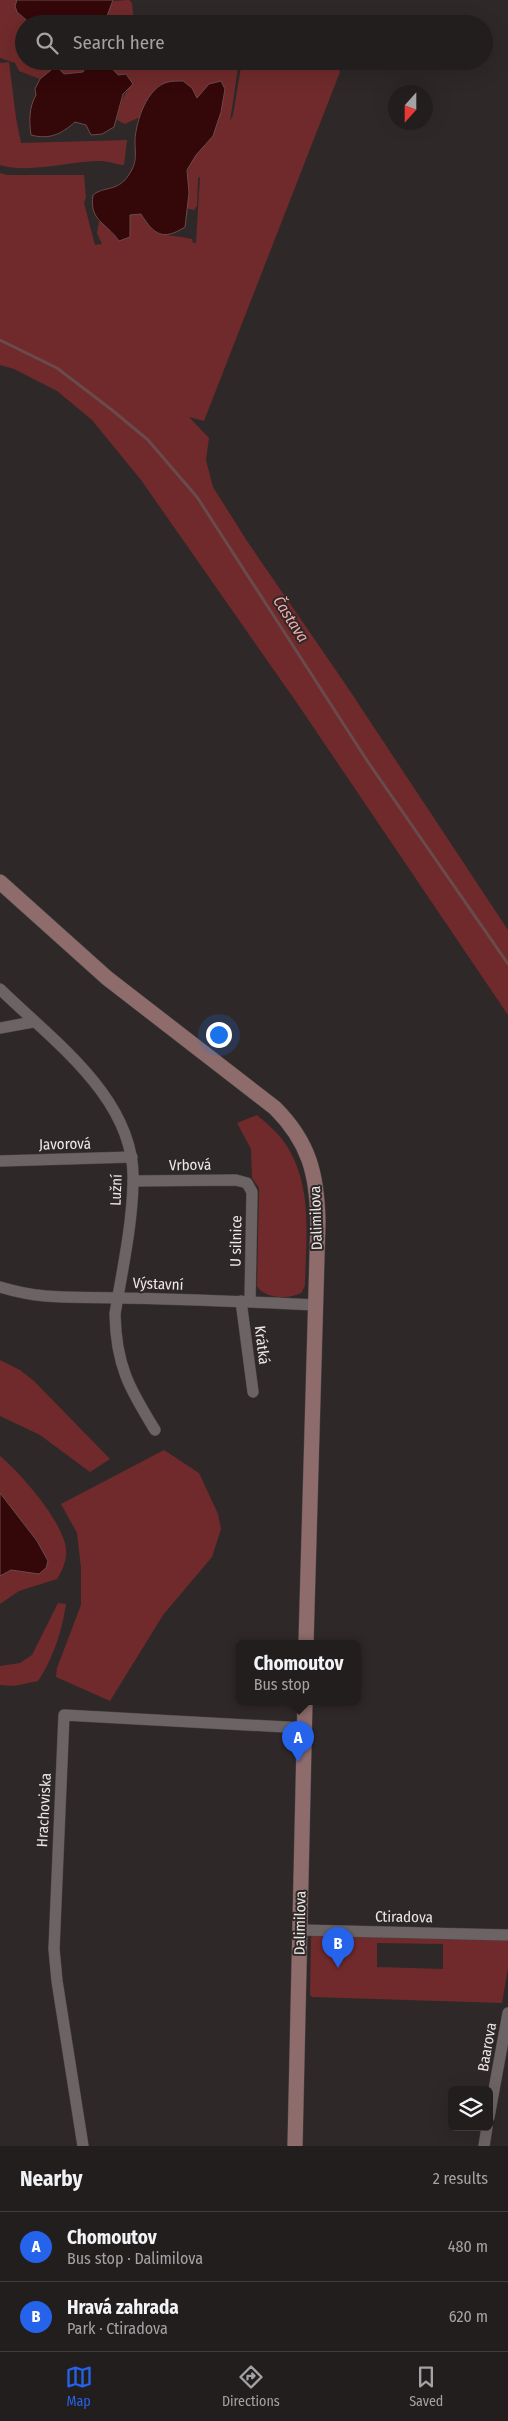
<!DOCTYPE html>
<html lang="en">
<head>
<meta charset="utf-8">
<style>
	:root { --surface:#231e1e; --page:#2b2727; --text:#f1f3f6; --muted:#a3a2a4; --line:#403c3c; --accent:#2563eb }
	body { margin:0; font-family:"Fira Sans Condensed",sans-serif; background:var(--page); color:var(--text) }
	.controls { position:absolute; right:15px; bottom:15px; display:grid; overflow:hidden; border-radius:8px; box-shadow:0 5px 20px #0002 }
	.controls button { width:45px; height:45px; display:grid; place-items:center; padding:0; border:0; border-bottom:1px solid var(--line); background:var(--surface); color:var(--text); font:25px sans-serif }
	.compass { position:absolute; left:388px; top:85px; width:45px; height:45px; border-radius:50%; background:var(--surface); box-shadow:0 5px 20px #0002; rotate:201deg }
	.you { position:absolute; left:218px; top:1034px; width:18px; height:18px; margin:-12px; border:4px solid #fff; border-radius:50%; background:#1a73e8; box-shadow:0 0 0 8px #1a73e833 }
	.badge { display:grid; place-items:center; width:32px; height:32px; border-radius:50%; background:var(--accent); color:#fff; font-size:16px; font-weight:700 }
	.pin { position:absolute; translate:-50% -41px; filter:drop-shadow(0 1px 2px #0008) }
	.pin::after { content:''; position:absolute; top:26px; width:18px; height:15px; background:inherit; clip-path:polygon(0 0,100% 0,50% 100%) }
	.popup { position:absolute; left:236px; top:1640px; width:125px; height:65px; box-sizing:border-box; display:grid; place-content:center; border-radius:8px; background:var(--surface); filter:drop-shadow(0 1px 4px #0005); font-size:16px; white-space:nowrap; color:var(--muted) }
	.popup b { font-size:19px; color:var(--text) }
	.popup::after { content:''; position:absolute; left:50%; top:100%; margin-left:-10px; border:10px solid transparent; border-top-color:var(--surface) }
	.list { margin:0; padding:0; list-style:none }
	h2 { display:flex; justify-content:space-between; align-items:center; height:65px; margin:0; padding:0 20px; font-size:21px }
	h2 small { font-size:16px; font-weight:400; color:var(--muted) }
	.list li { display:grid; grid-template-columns:32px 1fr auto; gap:15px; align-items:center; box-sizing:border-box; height:70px; padding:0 20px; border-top:1px solid var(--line) }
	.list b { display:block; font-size:19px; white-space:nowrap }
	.list p { margin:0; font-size:16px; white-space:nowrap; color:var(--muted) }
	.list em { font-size:16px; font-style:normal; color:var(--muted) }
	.icon { flex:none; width:28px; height:28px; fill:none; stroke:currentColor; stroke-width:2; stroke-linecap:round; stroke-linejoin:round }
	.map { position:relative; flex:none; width:508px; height:2146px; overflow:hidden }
	.search { position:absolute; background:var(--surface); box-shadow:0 5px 20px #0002; left:15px; right:15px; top:15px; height:55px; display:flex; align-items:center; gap:12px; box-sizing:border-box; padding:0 18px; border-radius:28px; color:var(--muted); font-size:19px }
	.sheet { height:205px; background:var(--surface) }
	nav { display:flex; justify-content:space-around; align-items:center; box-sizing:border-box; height:70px; border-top:1px solid var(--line); background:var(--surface); font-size:14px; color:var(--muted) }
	nav a { display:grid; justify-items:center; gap:2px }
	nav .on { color:var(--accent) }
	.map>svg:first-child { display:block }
	.green { fill:#702a2b; fill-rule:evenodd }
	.water { fill:#340709; stroke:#6b4a4b }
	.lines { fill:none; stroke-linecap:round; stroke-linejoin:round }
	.stream { stroke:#6b4a4b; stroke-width:3 }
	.street-casing { stroke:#4a4444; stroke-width:12 }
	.secondary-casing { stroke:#4a4444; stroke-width:16 }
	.street { stroke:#6c6464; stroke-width:11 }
	.secondary { stroke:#8e6c6c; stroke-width:15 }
	.labels { text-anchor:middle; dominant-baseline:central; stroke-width:4; stroke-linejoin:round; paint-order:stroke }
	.street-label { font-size:15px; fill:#ebe7e6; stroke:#2f2828 }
	.water-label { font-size:16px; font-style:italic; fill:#f8aca9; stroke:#2f2828 }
</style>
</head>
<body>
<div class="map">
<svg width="508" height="2146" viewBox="0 0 508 2146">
	<rect width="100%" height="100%" fill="#2f2828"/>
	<g class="green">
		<path d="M0,0H17C13,12 22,17 31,24H24V61H239L230,121L233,115L242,61H296L337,67L340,72L204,421L189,417L209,438L206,460L213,487L247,541L346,685L508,930V1015L299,706L141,480L92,420L57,391L14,369L0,365V173L7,175H84L86,197L84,203L95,245L102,244L97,233L99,221L112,230L129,215L141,214C157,240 166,233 192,239L193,243H196L200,177L198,178L197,206L194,210L186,208C188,195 186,184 188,172C189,159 205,145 213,136L197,98L153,92L140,117L125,124L117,120C120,105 122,95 133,84C111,72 89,71 64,74L56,67L40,79L19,71L15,63L0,58Z"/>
		<path d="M129,0L132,3L134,24H104L109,7L114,1Z"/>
		<path d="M9,62L16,118L21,143L127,140L124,165C117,165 109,161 101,161C70,161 29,174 0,165V63Z"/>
		<path d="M257,1115C265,1122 275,1130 282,1139C314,1182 306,1235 305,1285L302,1292C291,1300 264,1299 257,1286L259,1188L252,1178L251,1149L237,1123Z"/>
		<path d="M0,1360L20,1370L34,1381L110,1459L90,1472L40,1435L0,1416Z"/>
		<path d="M164,1450L199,1473L218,1514L221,1529L212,1557L163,1615L110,1701L56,1677L57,1668L81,1605V1568L77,1533L61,1504Z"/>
		<path d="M0,1456C20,1472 65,1524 66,1550C67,1560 62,1571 57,1579L19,1591L0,1604V1576L11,1570H21L37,1541L0,1493Z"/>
		<path d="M58,1603L66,1604C62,1631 53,1659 38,1681L14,1686L0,1685V1666L20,1663L32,1655Z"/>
		<path d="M313,1935L503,1939L508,1941V1968L502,2003L312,1997L310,1995L311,1937ZM377,1943L443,1944V1969L377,1967Z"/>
	</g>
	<g class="water">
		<path d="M17,0H113L104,24H31L17,12L15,6Z"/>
		<path d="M97,63L110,66L118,75L126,74L133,84L123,94L114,127L102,134L91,135L86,125L75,122C61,134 50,140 31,135C29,121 29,107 36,95L35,89L40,79L56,66L64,74L83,72L87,64Z"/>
		<path d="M183,81L192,88L197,98L209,84L221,81L225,89L221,112L213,136L196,155L187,170L189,193L185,227C163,241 154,235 141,214L130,215V237L119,241C106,222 89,221 93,195C104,186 117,192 128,176C138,162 135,155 135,140C136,121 147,87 168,82C173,81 178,81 183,81Z"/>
		<path d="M0,1493L37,1541L48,1561L46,1568L39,1574L11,1570L0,1576Z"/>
	</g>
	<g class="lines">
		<path class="stream" d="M0,340L57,368L112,410L148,440L197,497L368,762L508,964"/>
		<g class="street-casing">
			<g id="street">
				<path d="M0,989C53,1041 137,1100 133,1183C132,1227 122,1271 115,1314C116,1365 129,1388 155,1430"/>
				<path d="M0,1028L33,1022"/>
				<path d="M0,1161L132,1157"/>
				<path d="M133,1181L236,1180L247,1183L252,1192L250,1301"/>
				<path d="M0,1287C46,1301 75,1296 121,1298C186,1299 251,1302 316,1305"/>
				<path d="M241,1301L253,1392"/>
				<path d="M300,1930L508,1935"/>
				<path d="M489,2117L508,2013"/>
				<path d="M83,2146L57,1981L54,1949L64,1715L304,1728"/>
				<path d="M484,2146L487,2127"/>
			</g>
		</g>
		<g class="secondary-casing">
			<g id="secondary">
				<path d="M0,882L107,978L275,1108C309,1142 317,1174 318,1221L306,1643"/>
				<path d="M295,2146L305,1701"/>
			</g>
		</g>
		<use href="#street" class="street"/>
		<use href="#secondary" class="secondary"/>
	</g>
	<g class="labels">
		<g class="street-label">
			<text transform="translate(65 1144) rotate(-1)">Javorová</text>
			<text transform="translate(190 1165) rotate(-1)">Vrbová</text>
			<text transform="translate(116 1190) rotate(-88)">Lužní</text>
			<text transform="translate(316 1218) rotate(-92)">Dalimilova</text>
			<text transform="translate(236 1241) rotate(-89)">U silnice</text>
			<text transform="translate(158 1284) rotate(2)">Výstavní</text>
			<text transform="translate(262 1345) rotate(83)">Krátká</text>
			<text transform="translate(44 1810) rotate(-87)">Hrachoviska</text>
			<text transform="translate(404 1917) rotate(1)">Ctiradova</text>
			<text transform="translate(300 1923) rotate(-89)">Dalimilova</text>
			<text transform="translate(487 2047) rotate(-80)">Baarova</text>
		</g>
		<g class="water-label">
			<text transform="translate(291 619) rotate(57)">Častava</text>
		</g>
	</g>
</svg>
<div class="controls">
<button><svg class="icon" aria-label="layers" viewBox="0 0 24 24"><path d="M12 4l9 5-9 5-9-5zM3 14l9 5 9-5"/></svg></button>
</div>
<svg class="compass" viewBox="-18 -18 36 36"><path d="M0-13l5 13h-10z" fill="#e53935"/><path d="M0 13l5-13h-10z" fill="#a3a2a4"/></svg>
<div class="you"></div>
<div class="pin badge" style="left:298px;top:1762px">A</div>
<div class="popup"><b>Chomoutov</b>Bus stop</div>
<div class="pin badge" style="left:338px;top:1968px">B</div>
<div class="search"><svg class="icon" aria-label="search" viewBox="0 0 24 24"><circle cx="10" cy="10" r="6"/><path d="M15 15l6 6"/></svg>Search here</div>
</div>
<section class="sheet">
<h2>Nearby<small>2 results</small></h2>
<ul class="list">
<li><span class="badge">A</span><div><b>Chomoutov</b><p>Bus stop · Dalimilova</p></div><em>480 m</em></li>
<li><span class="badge">B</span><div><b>Hravá zahrada</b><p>Park · Ctiradova</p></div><em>620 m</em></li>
</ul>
</section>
<nav>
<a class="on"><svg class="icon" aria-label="map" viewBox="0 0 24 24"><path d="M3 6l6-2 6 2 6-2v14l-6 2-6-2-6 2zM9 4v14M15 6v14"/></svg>Map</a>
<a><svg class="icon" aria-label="directions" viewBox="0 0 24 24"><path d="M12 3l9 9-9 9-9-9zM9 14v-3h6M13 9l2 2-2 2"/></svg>Directions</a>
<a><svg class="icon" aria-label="saved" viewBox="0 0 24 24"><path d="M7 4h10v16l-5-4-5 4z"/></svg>Saved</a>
</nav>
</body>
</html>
